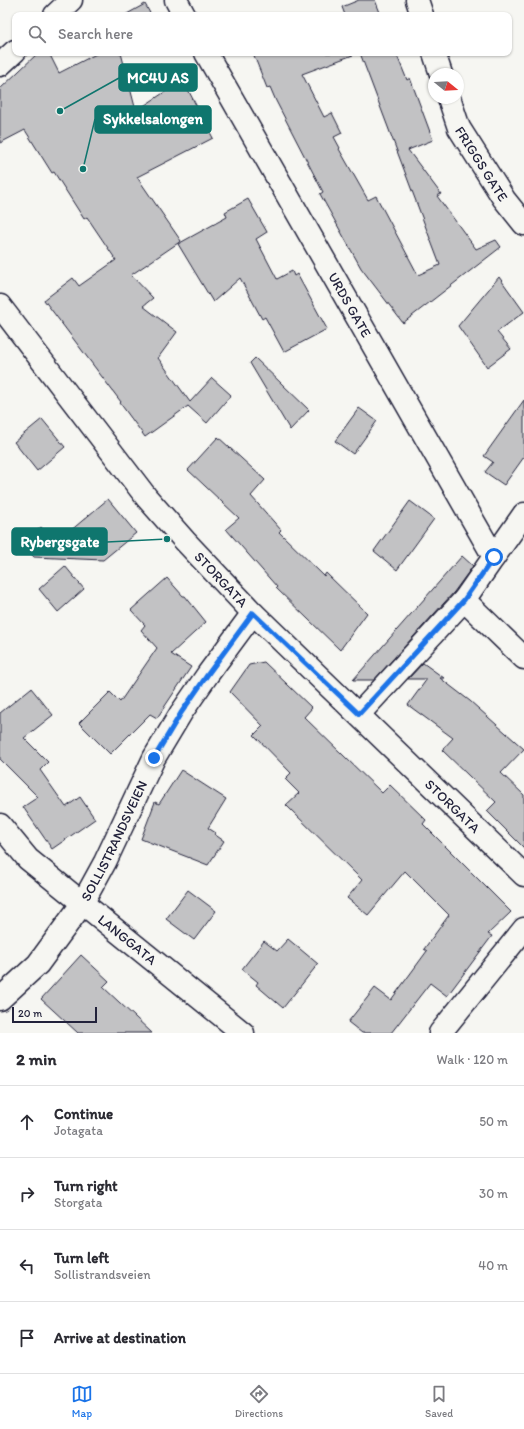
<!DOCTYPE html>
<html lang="en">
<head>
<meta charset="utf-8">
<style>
	:root { --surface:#fff; --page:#f7f7f7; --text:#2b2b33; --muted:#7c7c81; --line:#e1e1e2; --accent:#1a73e8 }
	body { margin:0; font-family:Itim,sans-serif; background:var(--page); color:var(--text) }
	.compass { position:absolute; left:428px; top:68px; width:36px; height:36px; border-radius:50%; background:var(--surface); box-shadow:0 1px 3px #0004; rotate:108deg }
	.scale { position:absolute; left:12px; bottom:10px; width:85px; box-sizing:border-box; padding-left:4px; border:2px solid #22223b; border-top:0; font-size:11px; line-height:14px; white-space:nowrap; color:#22223b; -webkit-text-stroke:3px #f6f6f2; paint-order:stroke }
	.stop { position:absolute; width:12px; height:12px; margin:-9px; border:3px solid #1a73e8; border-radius:50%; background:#fff }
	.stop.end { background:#1a73e8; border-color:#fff; box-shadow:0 1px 4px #0008 }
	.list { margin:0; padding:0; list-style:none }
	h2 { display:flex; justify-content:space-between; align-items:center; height:52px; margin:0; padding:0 16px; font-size:17px }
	h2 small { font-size:13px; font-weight:400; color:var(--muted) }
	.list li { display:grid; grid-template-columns:26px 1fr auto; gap:12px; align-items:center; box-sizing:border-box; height:72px; padding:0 16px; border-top:1px solid var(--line) }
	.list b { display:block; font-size:15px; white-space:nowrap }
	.list p { margin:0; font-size:13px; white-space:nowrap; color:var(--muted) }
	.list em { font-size:13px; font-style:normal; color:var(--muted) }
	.icon { flex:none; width:22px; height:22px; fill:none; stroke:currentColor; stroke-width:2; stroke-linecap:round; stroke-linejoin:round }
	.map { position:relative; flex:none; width:524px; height:1033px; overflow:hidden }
	.search { position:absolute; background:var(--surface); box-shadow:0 1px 3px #0004; left:12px; right:12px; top:12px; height:44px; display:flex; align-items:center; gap:10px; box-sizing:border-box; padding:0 14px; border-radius:8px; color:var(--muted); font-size:15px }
	.sheet { height:340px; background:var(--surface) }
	nav { display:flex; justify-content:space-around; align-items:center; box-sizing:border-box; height:56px; border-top:1px solid var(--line); background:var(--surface); font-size:11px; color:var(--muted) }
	nav a { display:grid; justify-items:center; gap:2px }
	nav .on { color:var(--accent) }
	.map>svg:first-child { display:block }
	.building { fill:#c2c2c4; stroke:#22223b }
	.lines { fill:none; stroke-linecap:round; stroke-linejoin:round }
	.minor-casing { stroke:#22223b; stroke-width:25 }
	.major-casing { stroke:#22223b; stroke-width:25 }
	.minor { stroke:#f6f6f2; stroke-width:22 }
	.major { stroke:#f6f6f2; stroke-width:22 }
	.route { stroke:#1a73e8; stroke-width:5 }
	.labels { text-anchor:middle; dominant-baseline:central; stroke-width:3.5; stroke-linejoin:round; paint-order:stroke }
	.street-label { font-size:14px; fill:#22223b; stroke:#f6f6f2 }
	.leader { fill:none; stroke:#0f766e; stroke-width:1.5 }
	.callout-dot { fill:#0f766e; stroke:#f6f6f2; stroke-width:1.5 }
	.callout { fill:#0f766e; stroke:#0f766e; stroke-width:1.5 }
	.callout-label { font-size:15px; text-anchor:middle; font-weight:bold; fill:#fff }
</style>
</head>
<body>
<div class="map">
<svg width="524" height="1033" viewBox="0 0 524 1033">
	<rect width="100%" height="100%" fill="#f6f6f2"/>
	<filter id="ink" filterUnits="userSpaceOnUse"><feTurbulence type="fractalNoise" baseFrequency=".025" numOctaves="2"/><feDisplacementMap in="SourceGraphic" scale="8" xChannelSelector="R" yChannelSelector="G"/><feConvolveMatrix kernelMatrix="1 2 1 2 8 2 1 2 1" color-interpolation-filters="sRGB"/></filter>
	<g filter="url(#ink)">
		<g class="building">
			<path d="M359,0H375L381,15H345L342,7Z"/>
			<path d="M145,4L151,15H125Z"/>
			<path d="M38,53H49L59,73L98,53H121L136,111L183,80L213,138L137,177L181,241L131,275L153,298L143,306L177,332L158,358L190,402L212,378L231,395L207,423L188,406L145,437L120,403L121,402L44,300L73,278L79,286L116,260L87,217L84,219L54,172L52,173L25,130L0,143V89Z"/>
			<path d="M253,53H352L353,55L302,74L324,117L332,113L342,133L334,137L340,148L339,149L368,200L376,196L418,275L440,265L360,53H396L407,80L410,78L433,140L408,150L441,194L437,196L476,249L496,240L501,247L403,323L361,268L320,194L323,192L276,101L270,87L267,88Z"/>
			<path d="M248,199L267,232L256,239L277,279L292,271L294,276L297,274L327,329L284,352L265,317L262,319L240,278L213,302L178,244L227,217L225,212Z"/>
			<path d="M499,277L524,312L497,332L511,349L487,367L458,326Z"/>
			<path d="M255,358L309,410L290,430L250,363Z"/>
			<path d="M524,400V457L504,485L485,472L493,462L484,456Z"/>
			<path d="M359,408L377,421L353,454L335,441Z"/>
			<path d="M42,419L65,447L37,471L14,442Z"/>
			<path d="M218,437L265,480L251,496L281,530L279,532L324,576L326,573L367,613L340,650L276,588L277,587L226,529L239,518L188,470Z"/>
			<path d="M108,499L136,533L103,560L34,557L22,545L41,527L56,543Z"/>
			<path d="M410,501L434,519L397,570L374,551Z"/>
			<path d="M462,556L473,566L454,592L374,680H353Z"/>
			<path d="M65,566L84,589L58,612L39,589Z"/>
			<path d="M167,578L183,596H185L206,622L171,654L191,667L157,718L150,714L110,754L79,723L110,692L120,702L157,648L141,630L145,625L131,610Z"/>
			<path d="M264,662L312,708L304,717L382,793L390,785L426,820L423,824L511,912L488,934L492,936L447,996L430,983L391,1033H362L348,1022L375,988L391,1000L427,951L424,949L449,915L405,871L368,915L347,898L362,880L286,805L299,793L285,779L291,773L254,735L263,726L230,692L249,665Z"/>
			<path d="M423,663L444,678H440L470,701L524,749L501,773L524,795V848L487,811L496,802L442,750L453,738L408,705L427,679H408Z"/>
			<path d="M31,688L53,715L24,738L48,762L40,770L66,807L80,797L95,819L52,849L23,807L38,797L0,759V713Z"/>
			<path d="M181,770L226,799L208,828L216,833L214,834L224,841L208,865L141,839L155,802L159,804Z"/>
			<path d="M188,890L216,911L194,940L166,919Z"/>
			<path d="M288,939L318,964L283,1008L256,985L258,982L242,969L264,941L277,951Z"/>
			<path d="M81,955L109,981L103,987L152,1033H78L41,999Z"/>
		</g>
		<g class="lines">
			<g class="minor-casing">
				<g id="minor">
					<path d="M176,0L184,15"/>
					<path d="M417,0L422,15"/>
					<path d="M55,15L71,0"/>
					<path id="s1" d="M206,53L494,557"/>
					<path d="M434,53L441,74"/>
					<path d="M0,65L15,51"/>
					<path id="s2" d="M449,98L459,128L504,199L524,224"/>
					<path d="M464,600L524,658"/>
					<path d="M359,714L464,600L524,514"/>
					<path id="s3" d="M0,825L28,859L243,1033"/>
					<path id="s4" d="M0,999L38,964L82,904L105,862L154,758L181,713L208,674L253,613"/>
					<path d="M440,1033L524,929"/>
				</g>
			</g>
			<g class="major-casing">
				<g id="major">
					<path id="s5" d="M0,306L147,498L185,541L253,613L524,875"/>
				</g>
			</g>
			<use href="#minor" class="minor"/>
			<use href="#major" class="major"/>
		</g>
	</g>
	<g class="lines" filter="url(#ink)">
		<path class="route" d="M154,758L181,713L208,674L253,613L359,714L464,600L494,557"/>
	</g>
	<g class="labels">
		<g class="street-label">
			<text stroke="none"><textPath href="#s2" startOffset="74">FRIGGS GATE</textPath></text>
			<text stroke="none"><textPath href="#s1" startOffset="290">URDS GATE</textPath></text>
			<text stroke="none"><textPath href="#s5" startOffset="352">STORGATA</textPath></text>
			<text stroke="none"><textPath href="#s5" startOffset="676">STORGATA</textPath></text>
			<text stroke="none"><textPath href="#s4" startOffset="197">SOLLISTRANDSVEIEN</textPath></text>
			<text stroke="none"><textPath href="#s3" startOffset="172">LANGGATA</textPath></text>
		</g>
	</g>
	<path class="leader" d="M60 111L119 78M83 169L95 119M167 539L107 542"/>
	<g class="callout-dot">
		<circle cx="60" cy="111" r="4"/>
		<circle cx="83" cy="169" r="4"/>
		<circle cx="167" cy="539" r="4"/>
	</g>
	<g class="callout">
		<rect x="119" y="64" width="78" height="27" rx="4"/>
		<rect x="95" y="106" width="116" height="27" rx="4"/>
		<rect x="12" y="528" width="95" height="27" rx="4"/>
	</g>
	<g class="callout-label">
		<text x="158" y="83">MC4U AS</text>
		<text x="153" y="124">Sykkelsalongen</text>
		<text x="60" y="547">Rybergsgate</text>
	</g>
</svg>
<svg class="compass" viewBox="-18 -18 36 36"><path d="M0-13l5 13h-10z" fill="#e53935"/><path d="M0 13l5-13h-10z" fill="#7c7c81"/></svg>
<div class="scale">20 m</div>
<div class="stop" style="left:494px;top:557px"></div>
<div class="stop end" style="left:154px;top:758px"></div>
<div class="search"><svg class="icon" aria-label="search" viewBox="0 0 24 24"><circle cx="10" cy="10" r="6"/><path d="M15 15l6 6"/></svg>Search here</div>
</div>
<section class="sheet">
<h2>2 min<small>Walk · 120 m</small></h2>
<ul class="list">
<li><svg class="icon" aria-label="ahead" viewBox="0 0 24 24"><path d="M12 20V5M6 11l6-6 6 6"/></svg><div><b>Continue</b><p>Jotagata</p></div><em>50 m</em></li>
<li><svg class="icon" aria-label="right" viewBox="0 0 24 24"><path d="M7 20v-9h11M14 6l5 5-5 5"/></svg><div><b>Turn right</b><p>Storgata</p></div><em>30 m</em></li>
<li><svg class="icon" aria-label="left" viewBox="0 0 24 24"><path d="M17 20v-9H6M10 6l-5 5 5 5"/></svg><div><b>Turn left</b><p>Sollistrandsveien</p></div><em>40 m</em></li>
<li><svg class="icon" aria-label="arrive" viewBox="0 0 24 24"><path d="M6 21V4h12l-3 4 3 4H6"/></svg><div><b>Arrive at destination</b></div></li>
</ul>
</section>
<nav>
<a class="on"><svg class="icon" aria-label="map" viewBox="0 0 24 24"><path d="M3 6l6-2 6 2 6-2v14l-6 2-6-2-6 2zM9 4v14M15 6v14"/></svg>Map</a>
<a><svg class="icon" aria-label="directions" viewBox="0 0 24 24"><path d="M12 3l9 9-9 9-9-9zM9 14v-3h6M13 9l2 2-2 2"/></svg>Directions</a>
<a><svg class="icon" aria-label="saved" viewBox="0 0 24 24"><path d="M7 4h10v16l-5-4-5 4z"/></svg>Saved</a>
</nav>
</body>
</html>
